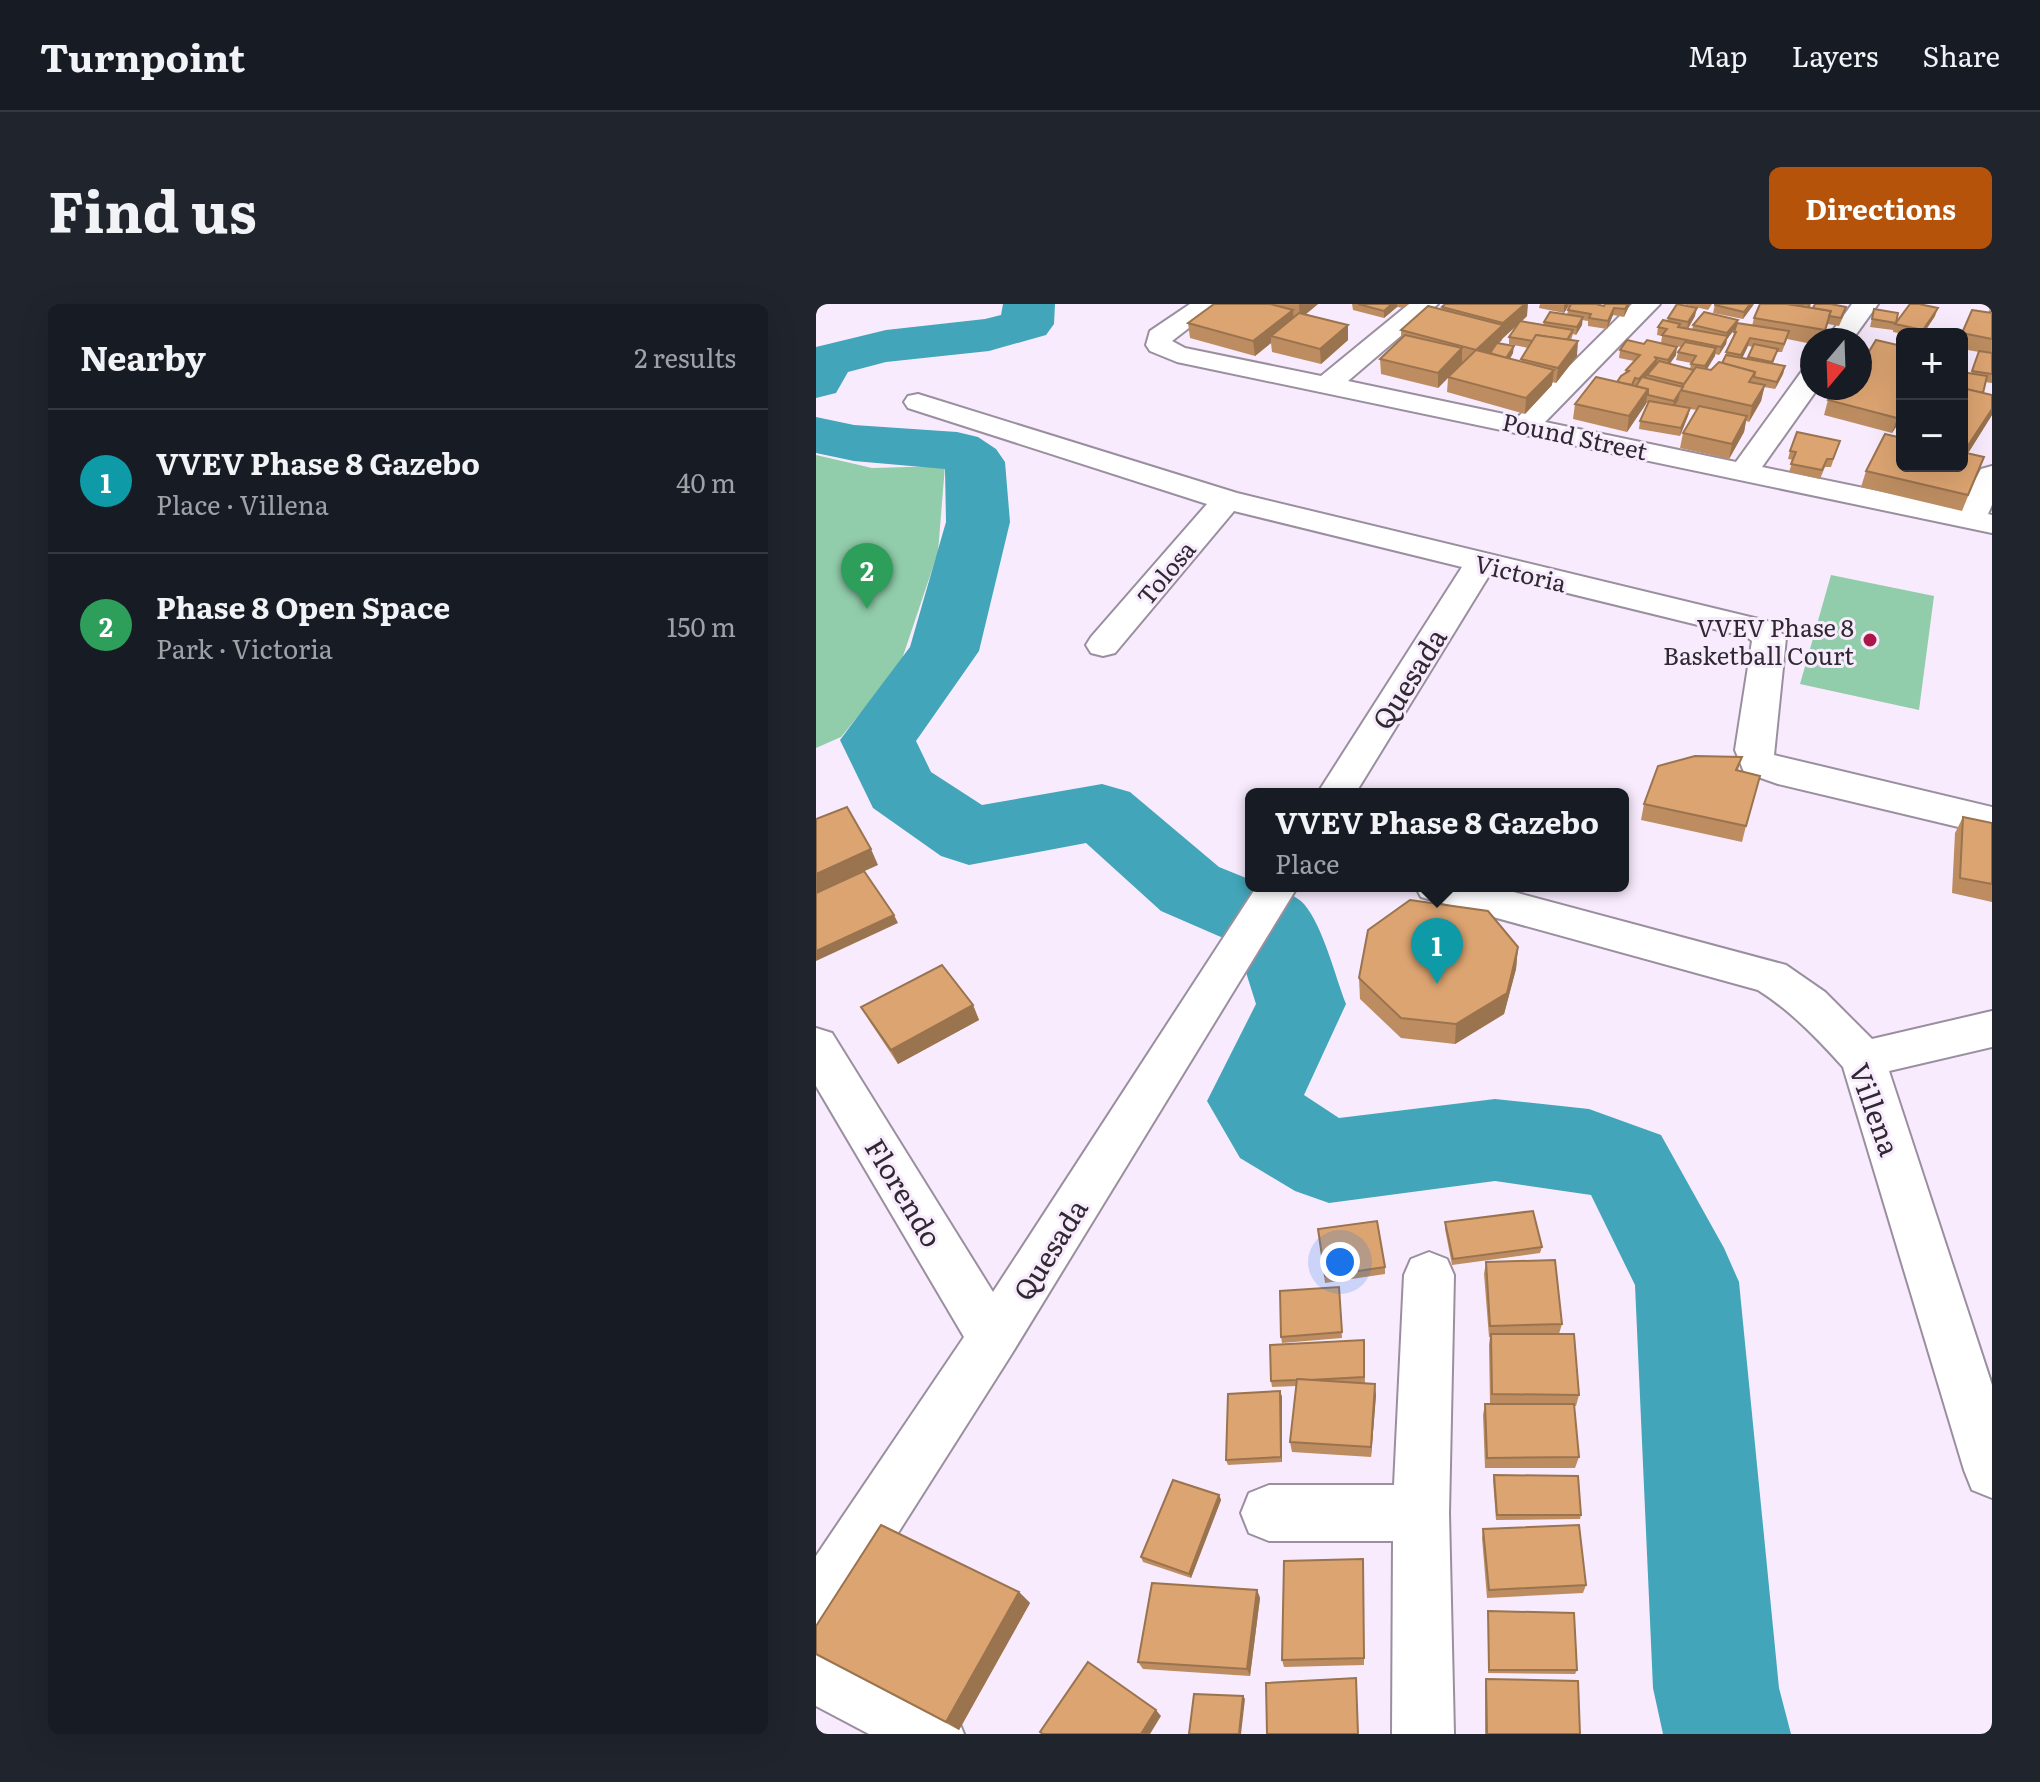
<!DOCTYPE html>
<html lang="en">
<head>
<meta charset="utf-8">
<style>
	:root { --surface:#171b24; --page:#20242c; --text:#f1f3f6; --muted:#9ea1a6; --line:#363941; --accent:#b45309 }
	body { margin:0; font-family:Literata,serif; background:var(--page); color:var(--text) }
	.controls { position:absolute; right:24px; top:24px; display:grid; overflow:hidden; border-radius:12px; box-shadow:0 8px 32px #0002 }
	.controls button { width:72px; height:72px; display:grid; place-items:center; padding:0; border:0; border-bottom:2px solid var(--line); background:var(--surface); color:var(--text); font:40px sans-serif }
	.compass { position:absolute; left:984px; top:24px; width:72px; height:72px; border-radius:50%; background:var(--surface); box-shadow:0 8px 32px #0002; rotate:199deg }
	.you { position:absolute; left:524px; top:958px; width:28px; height:28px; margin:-20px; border:6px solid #fff; border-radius:50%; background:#1a73e8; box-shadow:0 0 0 12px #1a73e833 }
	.badge { display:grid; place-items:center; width:52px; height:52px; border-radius:50%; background:var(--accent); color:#fff; font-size:26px; font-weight:700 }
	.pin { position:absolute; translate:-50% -66px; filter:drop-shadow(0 2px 4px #0008) }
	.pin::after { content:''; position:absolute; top:42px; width:28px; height:24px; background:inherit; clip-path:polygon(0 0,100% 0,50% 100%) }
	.popup { position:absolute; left:429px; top:484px; width:384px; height:104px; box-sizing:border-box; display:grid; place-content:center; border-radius:12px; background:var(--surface); filter:drop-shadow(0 2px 6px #0005); font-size:26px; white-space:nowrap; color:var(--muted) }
	.popup b { font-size:30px; color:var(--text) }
	.popup::after { content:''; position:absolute; left:50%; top:100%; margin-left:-16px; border:16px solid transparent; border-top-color:var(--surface) }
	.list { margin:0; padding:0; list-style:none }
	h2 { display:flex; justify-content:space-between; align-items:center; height:104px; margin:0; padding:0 32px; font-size:34px }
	h2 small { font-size:26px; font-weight:400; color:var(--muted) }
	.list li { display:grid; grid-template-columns:52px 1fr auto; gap:24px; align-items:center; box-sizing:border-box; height:144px; padding:0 32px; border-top:2px solid var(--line) }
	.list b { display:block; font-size:30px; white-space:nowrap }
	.list p { margin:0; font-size:26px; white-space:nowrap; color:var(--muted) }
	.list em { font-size:26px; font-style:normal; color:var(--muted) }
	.map { position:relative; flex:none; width:1176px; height:1430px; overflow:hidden; border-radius:12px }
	header { display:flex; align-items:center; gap:48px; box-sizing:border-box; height:112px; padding:0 40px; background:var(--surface); border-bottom:2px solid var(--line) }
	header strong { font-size:38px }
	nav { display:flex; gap:44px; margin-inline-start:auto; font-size:28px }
	.intro { display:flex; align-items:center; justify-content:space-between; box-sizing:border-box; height:192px; padding:0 48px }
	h1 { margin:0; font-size:56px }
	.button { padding:20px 36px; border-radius:12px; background:var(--accent); color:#fff; font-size:28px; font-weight:700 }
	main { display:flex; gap:48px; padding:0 48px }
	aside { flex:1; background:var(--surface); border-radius:12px; box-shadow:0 8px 32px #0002 }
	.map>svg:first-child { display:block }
	.green { fill:#91cdaa }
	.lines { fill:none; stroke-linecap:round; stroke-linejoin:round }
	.river { fill:#43a5b9; fill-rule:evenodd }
	.minor-casing { stroke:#9a8f9f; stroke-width:4 }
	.minor { fill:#fff; fill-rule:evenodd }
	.wall { fill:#bd8d61; fill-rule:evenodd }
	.shaded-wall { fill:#9a734f }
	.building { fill:#dca471; stroke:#9a734f; stroke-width:2 }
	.poi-dot { fill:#ab1747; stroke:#f8ebfd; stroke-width:3 }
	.labels { text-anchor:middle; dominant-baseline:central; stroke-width:6; stroke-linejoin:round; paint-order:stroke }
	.far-street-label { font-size:24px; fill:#2e2a30; stroke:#f8ebfd }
	.far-poi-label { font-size:24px; fill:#2e2a30; stroke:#f8ebfd; text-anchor:end }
	.street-label { font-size:28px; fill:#2e2a30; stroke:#f8ebfd }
</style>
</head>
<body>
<header>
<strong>Turnpoint</strong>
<nav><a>Map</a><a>Layers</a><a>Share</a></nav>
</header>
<div class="intro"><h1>Find us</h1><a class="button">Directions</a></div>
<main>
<aside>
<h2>Nearby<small>2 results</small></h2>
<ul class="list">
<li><span class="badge" style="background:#0f9aa8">1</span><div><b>VVEV Phase 8 Gazebo</b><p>Place · Villena</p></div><em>40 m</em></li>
<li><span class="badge" style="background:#2e9e5b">2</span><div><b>Phase 8 Open Space</b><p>Park · Victoria</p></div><em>150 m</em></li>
</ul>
</aside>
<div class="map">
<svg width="1176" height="1430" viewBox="0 0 1176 1430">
	<rect width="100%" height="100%" fill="#f8ebfd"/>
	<g class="green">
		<path d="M0,151L56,164L129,162L122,248L84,361L25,433L0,444Z"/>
		<path d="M1015,271L1118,292L1103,406L984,380Z"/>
	</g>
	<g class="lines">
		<g class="river">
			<path d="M187,0H239L238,20L230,31L173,47L70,58L32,68L20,89L0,94V43L70,26L169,15L185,11Z"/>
			<path d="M0,113L38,121L141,128L162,133L180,145L189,158L194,218L163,347L100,437L115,468L166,501L286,480L314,488L403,563L435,576V582C450,582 478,588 488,600C507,622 519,672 530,700L488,791L523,814L679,795L773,805L845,831L908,944L923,978L963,1384L975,1430H847L837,1384L819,981L775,891L679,877L513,899L479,887L424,854L391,797L440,700L421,640L345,607L270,539L153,561L125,552L57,504L24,436L94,343L130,218L129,165L38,157L0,149Z"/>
		</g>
		<g class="minor-casing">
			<g id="minor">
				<path d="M374,0H404L356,37L369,44L505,72L593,0H622L532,77L702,113L816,0H844L729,118L920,158L986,67L996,65V84H1002L946,163L1144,204L1165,165L1176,162V201L1172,210L1176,211V229L361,58L334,47L330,41L334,27Z"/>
				<path d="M1036,0H1062L1036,36H1010Z"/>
				<path d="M102,90L421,189L955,318L970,334L958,451L1176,503V531L962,480L928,468L919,446L936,337L931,333L674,270L539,490H501L646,263L418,207L299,349L287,352L275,349L270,341L275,333L391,200L92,104L88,98L92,92Z"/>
				<path d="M441,582H482L195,1051L21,1325L0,1334V1252L148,1033L0,782V724L16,729L177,988Z"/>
				<path d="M599,582H675L970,661L1009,688L1056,735L1176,707V743L1073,767L1176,1081V1194L1156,1186L1148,1166L1027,763C1001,734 975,707 942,686L619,597L605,593Z"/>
				<path d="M613,948L631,955L638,971L633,1209L638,1430H576L577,1237H453L433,1229L425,1209L433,1189L453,1181H578L588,971L595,955Z"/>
				<path d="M0,1339L139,1408L148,1430H53L0,1402Z"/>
			</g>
		</g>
		<use href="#minor" class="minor"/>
	</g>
	<g class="wall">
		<path d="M398,0H502L490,10L532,21V36L505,60L456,48L455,39L439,52L374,34L372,19Z"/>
		<path d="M536,0H593L588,4L581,3L568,14L537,6Z"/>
		<path d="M724,0H784L783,1L788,2L789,0H814L808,13L797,11L791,25L772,22V17L766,16V21L760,31L757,30L755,36L761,52L740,79L736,78V81L709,110L631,88L632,74L622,84L565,70L564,55L585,35V26L625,6L626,3L711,12L706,17L727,21L728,18L751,11L752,6L754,1L748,9L723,4ZM701,21L693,33V40L712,44L705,55V57L694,55L697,49L683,39L686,35Z"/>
		<path d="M867,0H896L892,6Z"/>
		<path d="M899,0H938L927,15L897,9Z"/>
		<path d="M944,0H995L994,4L1028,11L1023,22L1012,20L1006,36H996V40L971,35L966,48H961L957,60L969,62L967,70L959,85L948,83L945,97L933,118L930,117L928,128L913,155L864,144L867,129L881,106L874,105L872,112L864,132L823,125L824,117L832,99H830L811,128L757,115L759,100L801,78L818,57L803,54L804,46L860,51L854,60L874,65L875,59L860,56L862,48L865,43L845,39L846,32L841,31L842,23L851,17L852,14L879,12L872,25L876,26L877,21L936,22L938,14ZM919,25L916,36L906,59L895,66L891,65L899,50L903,51L910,40L911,35ZM932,42L937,43L931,55L926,54Z"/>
		<path d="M1176,0V79L1169,78L1167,89L1176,91V111L1152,149L1168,153L1146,207L1045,183L1050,167L1085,134L1086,131V162H1146V68L1155,70L1163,48L1146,45L1145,30L1156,6L1172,9Z"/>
		<path d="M1058,5L1080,19L1119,12L1107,30H1087L1077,28V26L1054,23Z"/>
		<path d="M1012,96L1086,114L1076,129L1008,111Z"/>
		<path d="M1024,137L1015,163H1009L1004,175L973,168L977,156L972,155L974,147Z"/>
		<path d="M926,453L922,466L930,522L926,538L825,516L828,500Z"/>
		<path d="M1147,513L1176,519V598L1136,589L1139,529Z"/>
		<path d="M702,643L700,665L688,710L639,740L585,734L544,695L543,674Z"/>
		<path d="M157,701L163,716L82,760L54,718L45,703Z"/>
		<path d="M629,918L726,943L724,949L636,961L629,925Z"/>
		<path d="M502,925L569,963V970L509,979Z"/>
		<path d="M670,958L746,1020L743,1030L763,1091L760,1102H758L763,1153L759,1164H669L667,1111L669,1100H674L673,1041L674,1033H673L668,970Z"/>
		<path d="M523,983L526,1034L466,1039L465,1033Z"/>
		<path d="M548,1036L549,1079L560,1091L555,1153L476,1148L474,1138L480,1082L456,1083L455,1077Z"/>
		<path d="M464,1087L466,1093V1158L412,1161L410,1156Z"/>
		<path d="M678,1171L765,1211L764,1215L680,1216L677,1176Z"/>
		<path d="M403,1191L405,1196L375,1274L327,1258L325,1253Z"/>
		<path d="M667,1225L770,1281L767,1289L671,1294L666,1234Z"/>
		<path d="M548,1264V1361L468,1363L466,1356Z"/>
		<path d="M441,1286L444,1294L434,1372L327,1365L322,1358Z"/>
		<path d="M203,1288L214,1299L143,1426L0,1350Z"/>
		<path d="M672,1307L761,1366L759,1370L672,1369Z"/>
		<path d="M670,1375L764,1430H669V1381Z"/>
	</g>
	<g class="shaded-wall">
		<path d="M483,0H502L484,15Z"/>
		<path d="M576,0H581V3L568,14V7Z"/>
		<path d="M709,0H712L711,12L686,35L687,19Z"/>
		<path d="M749,0H753L748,9V1Z"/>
		<path d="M812,0H814L808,13L809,5Z"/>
		<path d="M934,0H938L927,15L928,8Z"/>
		<path d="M798,4L797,11L791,25L792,17Z"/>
		<path d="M881,4L879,12L871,26L872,18Z"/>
		<path d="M1122,4L1119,12L1107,30H1106Z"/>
		<path d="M477,6L478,21L455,32V39L439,52L437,37Z"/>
		<path d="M767,13L766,21L760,31L761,23Z"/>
		<path d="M922,16L920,23L911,35L910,40L903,51L905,43L910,35L911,29Z"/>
		<path d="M532,21V36L505,60L504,45Z"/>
		<path d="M687,21L686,36L660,61V46Z"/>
		<path d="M934,34L932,42L924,59L925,51Z"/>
		<path d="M762,37L761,52L740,79L742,64Z"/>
		<path d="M698,42L697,49L688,64L689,56Z"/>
		<path d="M861,43L860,51L851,63L852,56Z"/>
		<path d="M646,44V59L622,84V69Z"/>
		<path d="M900,44L899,52L888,70L889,62Z"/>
		<path d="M841,55L840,63L831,71L830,74L822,83L823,75Z"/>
		<path d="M969,62L967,70L959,85L961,78Z"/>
		<path d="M738,66L736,81L709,110L710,94Z"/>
		<path d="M949,81L945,97L933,118L936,102Z"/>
		<path d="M832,85L830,100L811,128L813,112Z"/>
		<path d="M864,89L862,97L856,105L858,97Z"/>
		<path d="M874,104L872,112L864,132L865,124Z"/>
		<path d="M1176,105V111L1146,159L1151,143Z"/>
		<path d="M1086,106V114L1076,129L1081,114Z"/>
		<path d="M931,112L928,128L913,155L916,140Z"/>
		<path d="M55,545L62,561L0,589V570Z"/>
		<path d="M78,611L82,619L0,657V647Z"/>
		<path d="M702,643L700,665L688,710L639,740L640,720Z"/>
		<path d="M157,701L163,716L82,760L75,746Z"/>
		<path d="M559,1080L560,1091L555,1153V1143Z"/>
		<path d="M464,1087L466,1093V1158L465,1153Z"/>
		<path d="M403,1191L405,1196L375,1274L373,1270Z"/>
		<path d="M441,1286L444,1294L434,1372L431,1365Z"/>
		<path d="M203,1288L214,1299L143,1426L130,1418Z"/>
		<path d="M427,1392L429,1395L425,1430H423Z"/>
		<path d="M340,1406L345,1412L334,1430H325Z"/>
	</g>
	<g class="building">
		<path d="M398,0H454L477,6L437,37L372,19Z"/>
		<path d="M542,0H576L568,7Z"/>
		<path d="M629,0H709L687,19L626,3Z"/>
		<path d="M755,0H780L788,2L789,0H812L809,5L798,4L792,17L773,14L775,10L752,6Z"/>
		<path d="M861,0L881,4L872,18L852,14Z"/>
		<path d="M899,0H934L928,8L899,1Z"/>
		<path d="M944,0H971L1015,7L1009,26L938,14Z"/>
		<path d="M972,0H993L992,3Z"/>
		<path d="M999,0H1015L1030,3L1025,14L1013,12L1015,7L997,4Z"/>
		<path d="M1094,0H1103L1122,4L1107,26L1079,20Z"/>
		<path d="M612,2L687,21L660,46L585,26Z"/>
		<path d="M1058,5L1082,9L1080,19L1056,15Z"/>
		<path d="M1156,6L1176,9V35L1146,29Z"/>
		<path d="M734,8L767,13L761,23L728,18Z"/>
		<path d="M888,8L922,16L911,29L877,21Z"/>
		<path d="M483,9L532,21L504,45L455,32Z"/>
		<path d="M847,16L864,20L862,23L912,32L905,43L846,31L851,25L842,23Z"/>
		<path d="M704,17L757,26L751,36L720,31L717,37L693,33Z"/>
		<path d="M921,19L973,27L968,40L934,34L925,51L910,48L920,28H918Z"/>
		<path d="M589,31L646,44L622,69L564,55Z"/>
		<path d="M720,31L762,37L742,64L705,55Z"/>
		<path d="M811,36L828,40L831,36L861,43L852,56L838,53L841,55L823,75L819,74L816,81L801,78L805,72L813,67L810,66L824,51L804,46Z"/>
		<path d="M1060,36L1086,42V106L1081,114L1012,96L1021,84H1044V58L1046,59Z"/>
		<path d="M869,38L900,44L889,62L875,60L880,52L862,48Z"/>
		<path d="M681,39L698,42L690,54L674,49Z"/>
		<path d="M938,40L962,45L956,58L932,53Z"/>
		<path d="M660,46L738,66L710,94L632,73Z"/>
		<path d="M1163,47L1176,49V70L1156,67Z"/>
		<path d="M910,51L969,62L961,78L938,73L939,68L906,59Z"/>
		<path d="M843,57L878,66L868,80L831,71Z"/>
		<path d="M903,58L939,68L933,78L949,81L936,102L864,86L880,63L895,66Z"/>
		<path d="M1146,68L1171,72L1167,89L1146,84Z"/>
		<path d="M780,73L832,85L813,112L759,100Z"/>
		<path d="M826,73L867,83L858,97L832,91V85L820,82Z"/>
		<path d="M1146,84L1176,91V105L1151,143L1146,142Z"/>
		<path d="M833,97L874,104L865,124L824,117Z"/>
		<path d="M883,102L931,112L916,140L867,129Z"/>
		<path d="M981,128L1024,137L1017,155H1011L1006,166L975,160L980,148L974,147Z"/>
		<path d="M1069,130L1086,134V162H1146V148L1168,153L1152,191L1050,167Z"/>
		<path d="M879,452L926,453L920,466L944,472L930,522L828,500L842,462Z"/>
		<path d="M31,503L55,545L0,570V515Z"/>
		<path d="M1147,513L1176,519V580L1144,574Z"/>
		<path d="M48,567L78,611L0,647V589Z"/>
		<path d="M594,596L672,607L702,643L691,689L640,720L585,714L543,674L552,626Z"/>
		<path d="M126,661L157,701L75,746L45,703Z"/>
		<path d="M717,907L726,943L637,955L629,918Z"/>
		<path d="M561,917L569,963L509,972L502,925Z"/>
		<path d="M739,956L746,1020L674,1022L670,958Z"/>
		<path d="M523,983L526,1028L465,1033L464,987Z"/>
		<path d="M675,1030H758L763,1091L676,1090Z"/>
		<path d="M548,1036V1073L493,1076L481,1075V1076L455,1077L454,1041Z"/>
		<path d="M481,1075L559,1080L555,1143L474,1138Z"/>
		<path d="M464,1087L465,1153L410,1156L412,1090Z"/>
		<path d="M669,1100H758L763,1153L671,1154Z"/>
		<path d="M678,1171L762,1172L765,1211H681Z"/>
		<path d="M357,1176L403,1191L373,1270L325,1253Z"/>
		<path d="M65,1221L203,1288L130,1418L0,1350V1322Z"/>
		<path d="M763,1221L770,1281L673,1286L667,1225Z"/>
		<path d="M547,1255L548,1354L466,1356L468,1257Z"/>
		<path d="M336,1279L441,1286L431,1365L322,1358Z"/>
		<path d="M672,1307L758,1309L761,1366H673Z"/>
		<path d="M272,1358L340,1406L325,1430H227L224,1428Z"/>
		<path d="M540,1374L542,1430H451L450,1379Z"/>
		<path d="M670,1375L762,1377L764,1430H671Z"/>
		<path d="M378,1390L427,1392L423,1430H373Z"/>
	</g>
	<circle class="poi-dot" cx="1054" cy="336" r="8"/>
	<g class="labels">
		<g class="far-street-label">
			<text transform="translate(759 131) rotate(12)">Pound Street</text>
			<text transform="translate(349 268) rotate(-50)">Tolosa</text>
			<text transform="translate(705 268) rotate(13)">Victoria</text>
		</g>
		<g class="far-poi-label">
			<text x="1038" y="322">VVEV Phase 8<tspan x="1038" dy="28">Basketball Court</tspan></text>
		</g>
		<g class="street-label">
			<text transform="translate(592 374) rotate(-58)">Quesada</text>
			<text transform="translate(1060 805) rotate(70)">Villena</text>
			<text transform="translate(89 888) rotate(59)">Florendo</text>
			<text transform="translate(233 945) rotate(-58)">Quesada</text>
		</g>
	</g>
</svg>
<div class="controls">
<button>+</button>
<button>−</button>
</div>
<svg class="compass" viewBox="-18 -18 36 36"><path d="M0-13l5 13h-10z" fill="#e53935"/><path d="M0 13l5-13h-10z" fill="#9ea1a6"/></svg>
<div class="you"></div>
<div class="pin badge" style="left:621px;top:680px;background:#0f9aa8">1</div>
<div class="popup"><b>VVEV Phase 8 Gazebo</b>Place</div>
<div class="pin badge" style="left:51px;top:305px;background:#2e9e5b">2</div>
</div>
</main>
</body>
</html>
